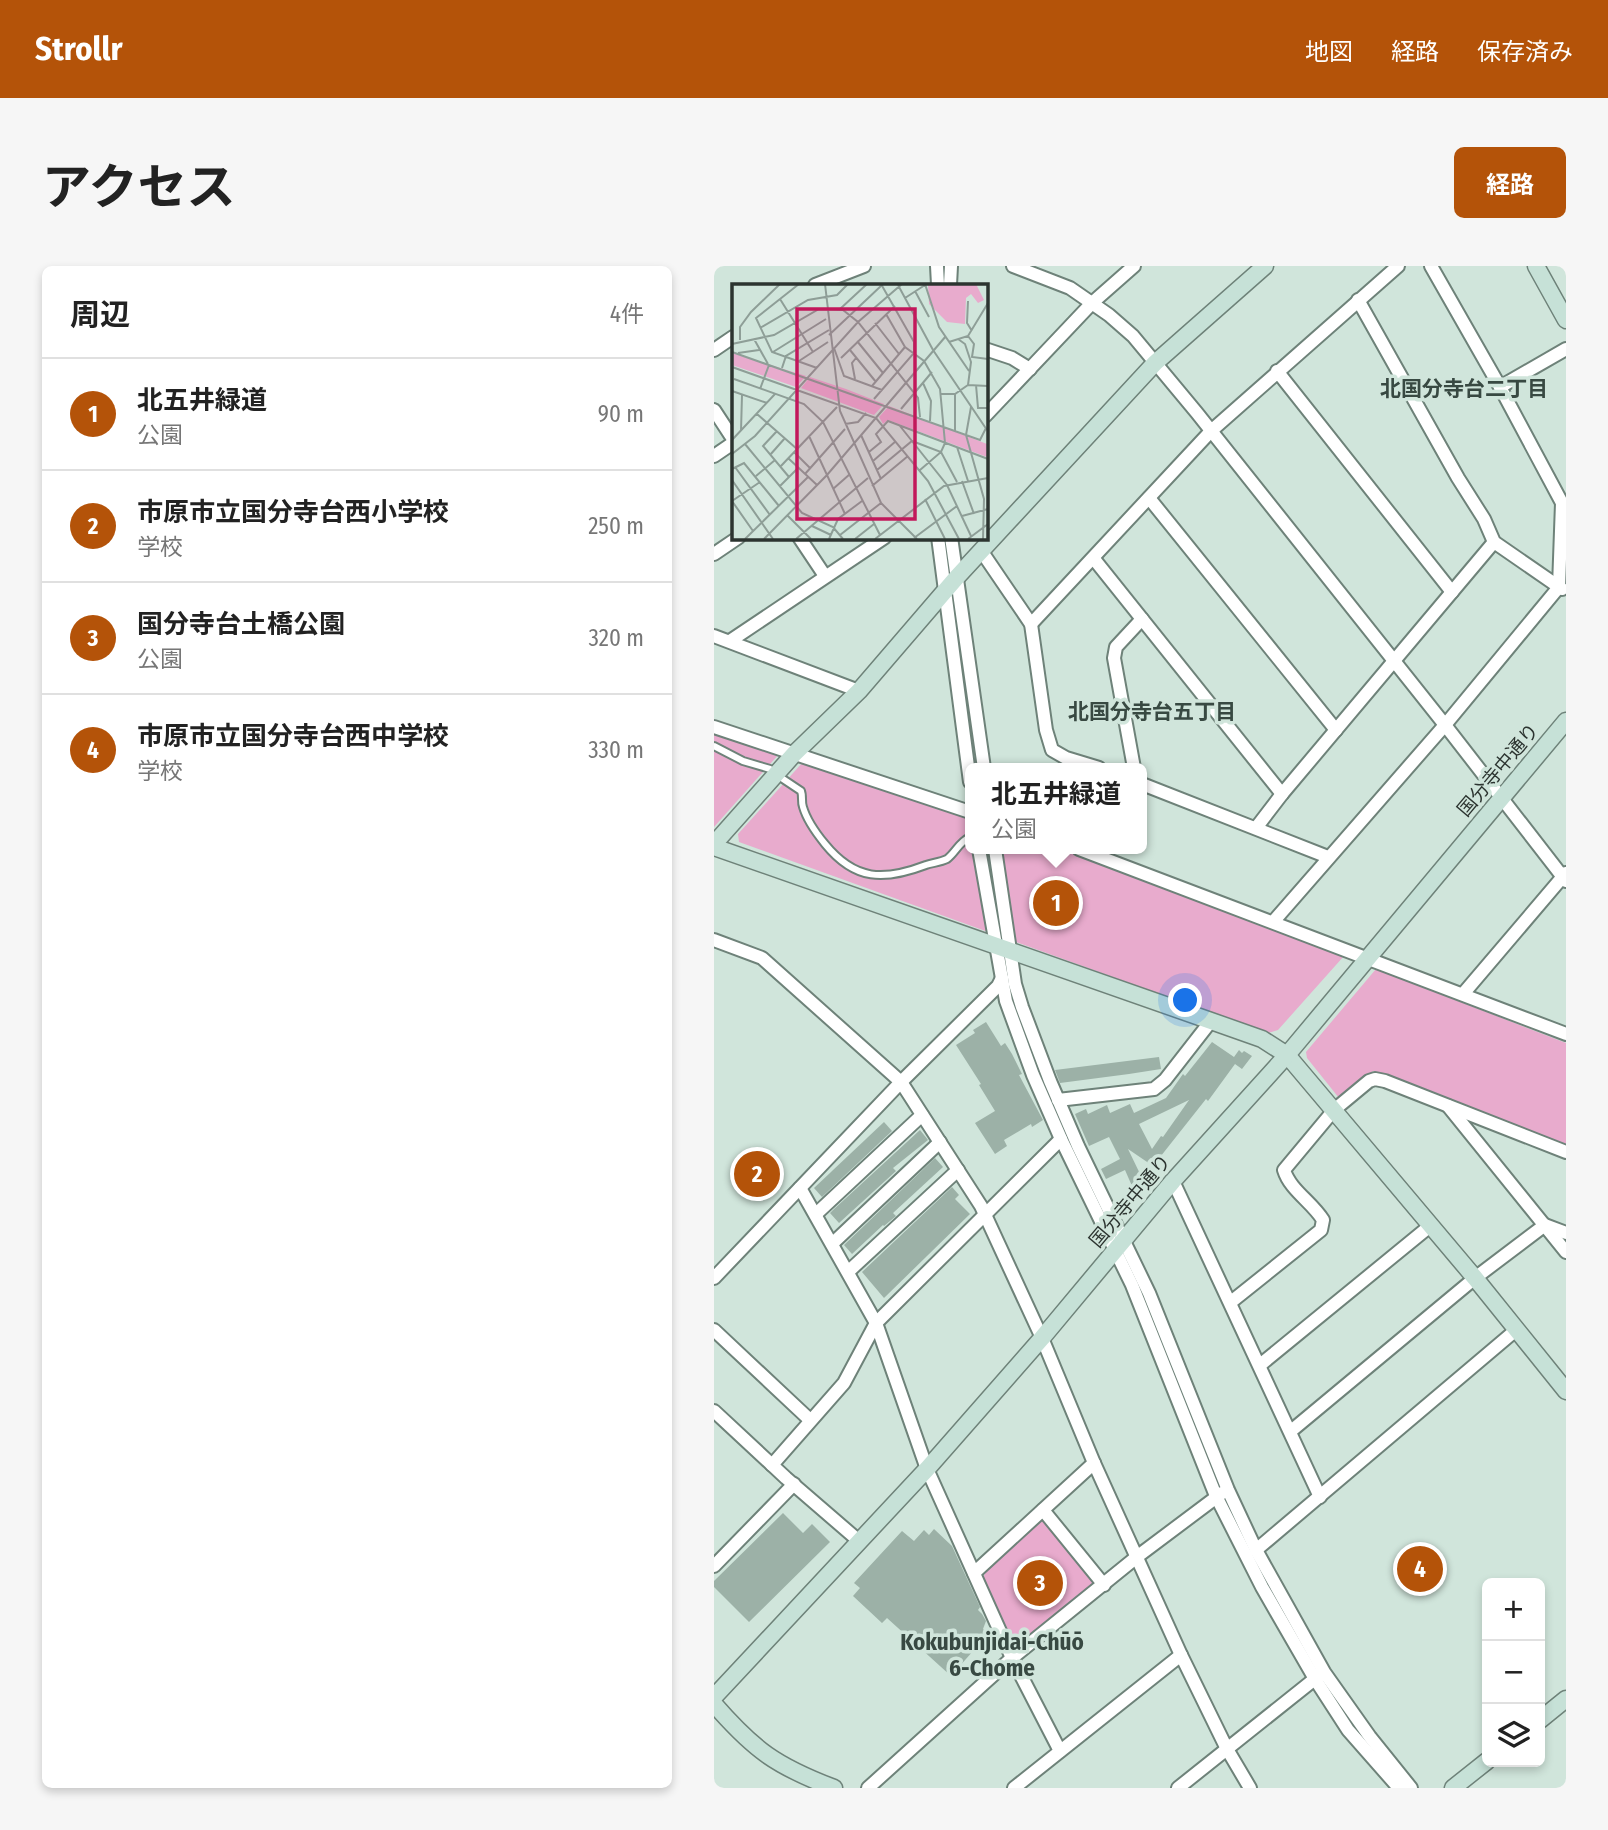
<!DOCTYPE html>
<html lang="ja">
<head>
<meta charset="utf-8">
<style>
	:root { --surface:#fff; --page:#f6f6f6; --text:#222; --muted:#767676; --line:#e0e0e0; --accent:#b45309 }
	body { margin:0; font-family:"Fira Sans Condensed","Noto Sans JP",sans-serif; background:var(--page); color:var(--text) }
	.controls { position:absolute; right:21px; bottom:21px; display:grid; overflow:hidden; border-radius:10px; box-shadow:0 4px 10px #0003 }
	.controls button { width:63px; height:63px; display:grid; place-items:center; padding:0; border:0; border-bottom:2px solid var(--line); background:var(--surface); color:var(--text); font:35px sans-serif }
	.you { position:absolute; left:472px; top:735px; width:24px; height:24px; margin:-18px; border:5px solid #fff; border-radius:50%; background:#1a73e8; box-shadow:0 0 0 10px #1a73e833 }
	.badge { display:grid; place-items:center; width:46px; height:46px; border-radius:50%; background:var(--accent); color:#fff; font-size:23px; font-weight:700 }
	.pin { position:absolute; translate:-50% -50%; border:4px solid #fff; box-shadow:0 2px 7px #0006 }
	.popup { position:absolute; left:251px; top:497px; width:182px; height:91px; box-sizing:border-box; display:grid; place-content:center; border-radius:10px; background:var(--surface); filter:drop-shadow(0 2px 5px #0005); font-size:23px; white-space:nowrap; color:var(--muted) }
	.popup b { font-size:26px; color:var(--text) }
	.popup::after { content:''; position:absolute; left:50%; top:100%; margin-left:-14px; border:14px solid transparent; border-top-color:var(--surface) }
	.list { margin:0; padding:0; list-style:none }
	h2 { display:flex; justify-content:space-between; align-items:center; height:91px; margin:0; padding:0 28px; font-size:30px }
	h2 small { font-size:23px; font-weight:400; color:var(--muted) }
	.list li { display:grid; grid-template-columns:46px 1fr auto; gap:21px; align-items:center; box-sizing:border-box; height:112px; padding:0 28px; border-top:2px solid var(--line) }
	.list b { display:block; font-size:26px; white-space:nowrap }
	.list p { margin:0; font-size:23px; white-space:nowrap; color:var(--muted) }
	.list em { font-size:23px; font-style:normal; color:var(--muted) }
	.icon { flex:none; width:38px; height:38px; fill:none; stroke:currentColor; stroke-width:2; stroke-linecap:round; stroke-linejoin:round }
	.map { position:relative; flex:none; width:852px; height:1522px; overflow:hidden; border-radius:10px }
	header { display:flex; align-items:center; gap:42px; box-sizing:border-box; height:98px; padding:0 35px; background:var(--accent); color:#fff }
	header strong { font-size:33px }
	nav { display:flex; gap:38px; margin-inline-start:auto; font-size:24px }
	.intro { display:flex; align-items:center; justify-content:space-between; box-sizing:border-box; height:168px; padding:0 42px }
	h1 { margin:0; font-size:49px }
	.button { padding:18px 32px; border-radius:10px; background:var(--accent); color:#fff; font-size:24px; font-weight:700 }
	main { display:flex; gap:42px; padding:0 42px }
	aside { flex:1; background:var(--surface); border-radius:10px; box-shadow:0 4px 10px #0003 }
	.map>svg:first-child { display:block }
	.green { fill:#e8abcd }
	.building { fill:#9cb1a7; fill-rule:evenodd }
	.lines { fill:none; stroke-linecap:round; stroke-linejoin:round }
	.lane-casing { stroke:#6e8279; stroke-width:10 }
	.street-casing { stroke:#6e8279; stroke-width:16 }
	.secondary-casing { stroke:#6e8279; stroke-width:19 }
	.lane { stroke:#fff; stroke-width:6 }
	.street { stroke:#fff; stroke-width:12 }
	.secondary { stroke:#c6e1d7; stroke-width:16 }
	.labels { text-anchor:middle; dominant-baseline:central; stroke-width:7; stroke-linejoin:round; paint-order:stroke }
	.street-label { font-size:19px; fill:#2c3430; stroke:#d0e5db }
	.neighbourhood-label { font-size:21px; font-weight:bold; fill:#384942; stroke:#d0e5db }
	.quarter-label { font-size:23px; font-weight:bold; fill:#384942; stroke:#d0e5db }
	.inset-road { fill:none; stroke:#8e9e97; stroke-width:2 }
	.view { fill:#c2185b; fill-opacity:0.15; stroke:#c2185b; stroke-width:3.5 }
	.inset-edge { fill:none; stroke:#2c3430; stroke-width:3.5 }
</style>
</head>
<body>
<header>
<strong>Strollr</strong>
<nav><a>地図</a><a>経路</a><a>保存済み</a></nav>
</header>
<div class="intro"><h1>アクセス</h1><a class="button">経路</a></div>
<main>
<aside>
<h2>周辺<small>4件</small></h2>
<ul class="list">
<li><span class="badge">1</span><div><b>北五井緑道</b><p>公園</p></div><em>90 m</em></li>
<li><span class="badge">2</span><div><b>市原市立国分寺台西小学校</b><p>学校</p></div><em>250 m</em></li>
<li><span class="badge">3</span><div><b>国分寺台土橋公園</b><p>公園</p></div><em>320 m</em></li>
<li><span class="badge">4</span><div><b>市原市立国分寺台西中学校</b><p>学校</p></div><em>330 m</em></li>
</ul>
</aside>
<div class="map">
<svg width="852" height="1522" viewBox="0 0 852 1522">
	<rect width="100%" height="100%" fill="#d0e5db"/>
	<g class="green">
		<path d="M0,466L65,488L0,561Z"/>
		<path d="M89,496L256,552V583H349L630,690L564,764L554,767L25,576L24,568Z"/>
		<path d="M662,703L852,777V878L659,805L625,832L593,792L592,786Z"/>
		<path d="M327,1253H332L382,1315V1319L306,1381L301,1379L269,1312L272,1305Z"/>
	</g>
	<g class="building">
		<path d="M272,756L287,780L291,777L298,788L308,808L305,809L329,854L318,861L317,858L290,874L293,880L281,888L261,857L281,845L265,819L267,818L242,779L261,767L259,764Z"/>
		<path d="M498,776L520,791L525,784L528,787L530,785L538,790L528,803L521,798L494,835L492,833L439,900L414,883L429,914L418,920L411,904L392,913L387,903L406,893L395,871L375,880L361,848L372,843L374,848L393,839L396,847L416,838L420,847L452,832L469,808L471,810ZM475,834L449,871L447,870L438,883L425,858Z"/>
		<path d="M445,791L447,803L415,808L346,817L341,804Z"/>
		<path d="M170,856L178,865L108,931L100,922Z"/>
		<path d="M206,864L214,874L179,902L182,905L125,957L116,947L119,944Z"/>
		<path d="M221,892L229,901L179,947L182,950L170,960L169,959L138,988L130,979Z"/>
		<path d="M238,921L245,929L241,933L256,948L170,1032L148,1006Z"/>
		<path d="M69,1247L89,1267L98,1258L116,1276L35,1356L0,1321V1315Z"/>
		<path d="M220,1263L238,1280L266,1341L264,1344L268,1348L272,1355L269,1363L274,1368L237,1410L173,1352L168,1357L139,1330L146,1322L140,1317L188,1265L200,1275L210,1264L215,1269Z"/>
	</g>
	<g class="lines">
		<g class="lane-casing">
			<g id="lane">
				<path d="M0,480L29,495L56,503"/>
				<path d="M69,513L87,525C89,530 87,536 89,541C93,555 102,567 111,578C141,615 170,615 212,599C218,597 227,596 233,593C242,586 245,576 256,571"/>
			</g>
		</g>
		<g class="street-casing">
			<g id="street">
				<path d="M223,0L224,19"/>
				<path d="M299,0L356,22L395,49L419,70L483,147L731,459L852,615"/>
				<path d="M101,19L150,0"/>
				<path d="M236,19L237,0"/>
				<path d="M644,34L744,212L770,253L780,276L848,323"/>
				<path d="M271,83L298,92L316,103"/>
				<path d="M0,84L19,71"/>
				<path d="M563,105L738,326"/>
				<path d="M786,121L852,83"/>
				<path d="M0,144L19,173"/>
				<path d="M271,150L378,37L420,0"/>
				<path d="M0,190L19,177"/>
				<path d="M435,232L622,464"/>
				<path d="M85,271L111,310"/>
				<path d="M224,271L256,516"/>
				<path d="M237,271L270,502"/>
				<path d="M268,286L317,358L332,464L338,484L352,492L385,502"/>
				<path d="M0,288L25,271"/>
				<path d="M380,293L568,528"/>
				<path d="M317,358L497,165L684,0"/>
				<path d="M0,370L145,425"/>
				<path d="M16,375L171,271"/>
				<path d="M0,461L256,546"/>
				<path d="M420,502L400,392L402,381L428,353"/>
				<path d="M428,518L614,591"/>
				<path d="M542,562L568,528L780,276"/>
				<path d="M265,583L292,735L319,809L347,873L418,1019L502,1230L548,1321L601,1413L634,1464L685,1522"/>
				<path d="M281,583L301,718L308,741L336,815L364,880L435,1027L514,1224L542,1284L610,1406L656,1471L697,1522"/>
				<path d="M365,583L852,768"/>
				<path d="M559,656L731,459L845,321L848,237L786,121L717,0"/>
				<path d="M0,674L48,692L187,816L267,940L328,1072L380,1197L467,1389L513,1483L536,1522"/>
				<path d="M749,728L852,607"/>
				<path d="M344,834L440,823L451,814L497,755"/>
				<path d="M734,840L852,986"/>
				<path d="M459,915L606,1231"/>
				<path d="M86,922L162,1057L213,1203L298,1392L346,1485"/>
				<path d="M102,948L208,849"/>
				<path d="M119,977L226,876"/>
				<path d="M135,1005L244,904"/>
				<path d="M0,1012L187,816L284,720L288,712"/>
				<path d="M517,1036L607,964L609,954C598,936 576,924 570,904L620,844L655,815L661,813L671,815L852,886"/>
				<path d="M0,1064L96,1154"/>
				<path d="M546,1099L716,960"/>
				<path d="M0,1145L72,1212L145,1275"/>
				<path d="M577,1165L761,1012L831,959L852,967"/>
				<path d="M58,1199L130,1117L162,1057L347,873"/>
				<path d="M329,1244L390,1319"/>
				<path d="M542,1284L802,1064"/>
				<path d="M0,1300L80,1218"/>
				<path d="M260,1307L380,1197"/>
				<path d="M154,1522L298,1392L424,1290L508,1227"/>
				<path d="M300,1522L467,1389"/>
				<path d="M464,1522L607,1408"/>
			</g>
		</g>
		<g class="secondary-casing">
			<g id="secondary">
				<path d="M822,0L852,54"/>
				<path d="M0,578L80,488L145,425L243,311L441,97L551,0"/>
				<path d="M0,581L497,755L548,773L573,789L761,1012L852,1125"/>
				<path d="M0,1431L213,1203L328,1072L459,915L573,789L852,455"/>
				<path d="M0,1438C40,1484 62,1500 120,1522"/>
				<path d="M826,1454L852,1433"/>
				<path d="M739,1522L773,1495"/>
			</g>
		</g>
		<use href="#lane" class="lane"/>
		<use href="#street" class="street"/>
		<use href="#secondary" class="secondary"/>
	</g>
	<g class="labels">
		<g class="street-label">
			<text transform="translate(784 504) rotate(-50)">国分寺中通り</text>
			<text transform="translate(416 935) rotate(-50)">国分寺中通り</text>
		</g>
		<g class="neighbourhood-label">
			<text x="750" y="123">北国分寺台二丁目</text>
			<text x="438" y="446">北国分寺台五丁目</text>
		</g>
		<g class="quarter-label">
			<text x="278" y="1376">Kokubunjidai-Chūō<tspan x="278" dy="26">6-Chome</tspan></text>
		</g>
	</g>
	<g transform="translate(18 18)">
		<rect width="256" height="256" fill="#d0e5db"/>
		<path d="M244,0L252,16L246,19L239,10L234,14L233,40L215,38L197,20L196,1ZM0,69L74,92L64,103L0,81ZM78,93L114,105L152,120L142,131L69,104ZM157,122L255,160V173L156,136L151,140L147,133Z" fill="#e8abcd"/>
		<path class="inset-road" d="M67,0L24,34L40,68L85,84M93,0L108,127L149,219L185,255M193,0L207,43L237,87M166,1L201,66L255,146M183,7L197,33M173,14L193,1M48,15L81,68M236,17L235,39L240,47M108,25L135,0M154,30L173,63L192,77L208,105L213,159L209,168L188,186M143,39L167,70M28,44L76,16L105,11L116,0M97,51L150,1M236,52L242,60L240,73L256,75M22,55L36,80M226,55L233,60L239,78L236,101M8,56V43L19,28L48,0M125,57L151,89M217,58L236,52L256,19M0,60L42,51L87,25L111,26L126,38L186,114L188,133M102,64L112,92L150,106M118,66L144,98M0,68L248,156L254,144M41,68L94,35M6,69L27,66M109,74L163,22M67,77L96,58M0,83L144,134L196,197L227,255M50,84L54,72L97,46M2,95L72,120L91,138L148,251M123,95L120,79L124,74M191,99L199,117L198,137M244,101L246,124H256M140,102L173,63M28,105L37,81M0,107L35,119M209,110H223L236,101L256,102M223,110V147M142,115L182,69V58L149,0M239,123L234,151L252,215L251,255M169,125L200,88M25,130L65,165M113,140L126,138L134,129M168,142L215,201L239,252M9,147L10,111M45,147L31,162L57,193M129,151L149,195M77,152L113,230M0,156L43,110M13,160L70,229L101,243L111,255M225,163L236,197M62,168L78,184M137,168L149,158L144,150L156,137L256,175M0,170L23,152L126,38L170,0M38,171L53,154M56,174L85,201M141,177L164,157M3,183L38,231M48,183L105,123M0,185L12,179L47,222M145,186L180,157L209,168L225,198M73,190L113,145M24,192L43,176M0,196L41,255M230,197L242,230M48,202L66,184M140,202L176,172M101,205L118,190M193,215L213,255M0,217L21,247M0,217L28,198M56,232L79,255M230,232L256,225M80,242L99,251M108,251L149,219M182,254L225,222M13,255L76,193M32,255L95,191L214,52M64,255L136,194M97,255L106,235L130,217M123,255L142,240M143,255L212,202L256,194M236,255L256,240"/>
		<path class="view" d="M65,25H183V235H65Z"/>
		<rect width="256" height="256" class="inset-edge"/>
	</g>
</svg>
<div class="controls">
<button>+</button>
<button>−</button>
<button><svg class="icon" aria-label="layers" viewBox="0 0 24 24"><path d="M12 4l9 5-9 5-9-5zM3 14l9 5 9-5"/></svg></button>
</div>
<div class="you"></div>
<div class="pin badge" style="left:342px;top:637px">1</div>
<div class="popup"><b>北五井緑道</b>公園</div>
<div class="pin badge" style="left:43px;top:908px">2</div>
<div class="pin badge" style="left:326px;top:1317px">3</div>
<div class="pin badge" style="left:706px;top:1303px">4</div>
</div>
</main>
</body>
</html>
